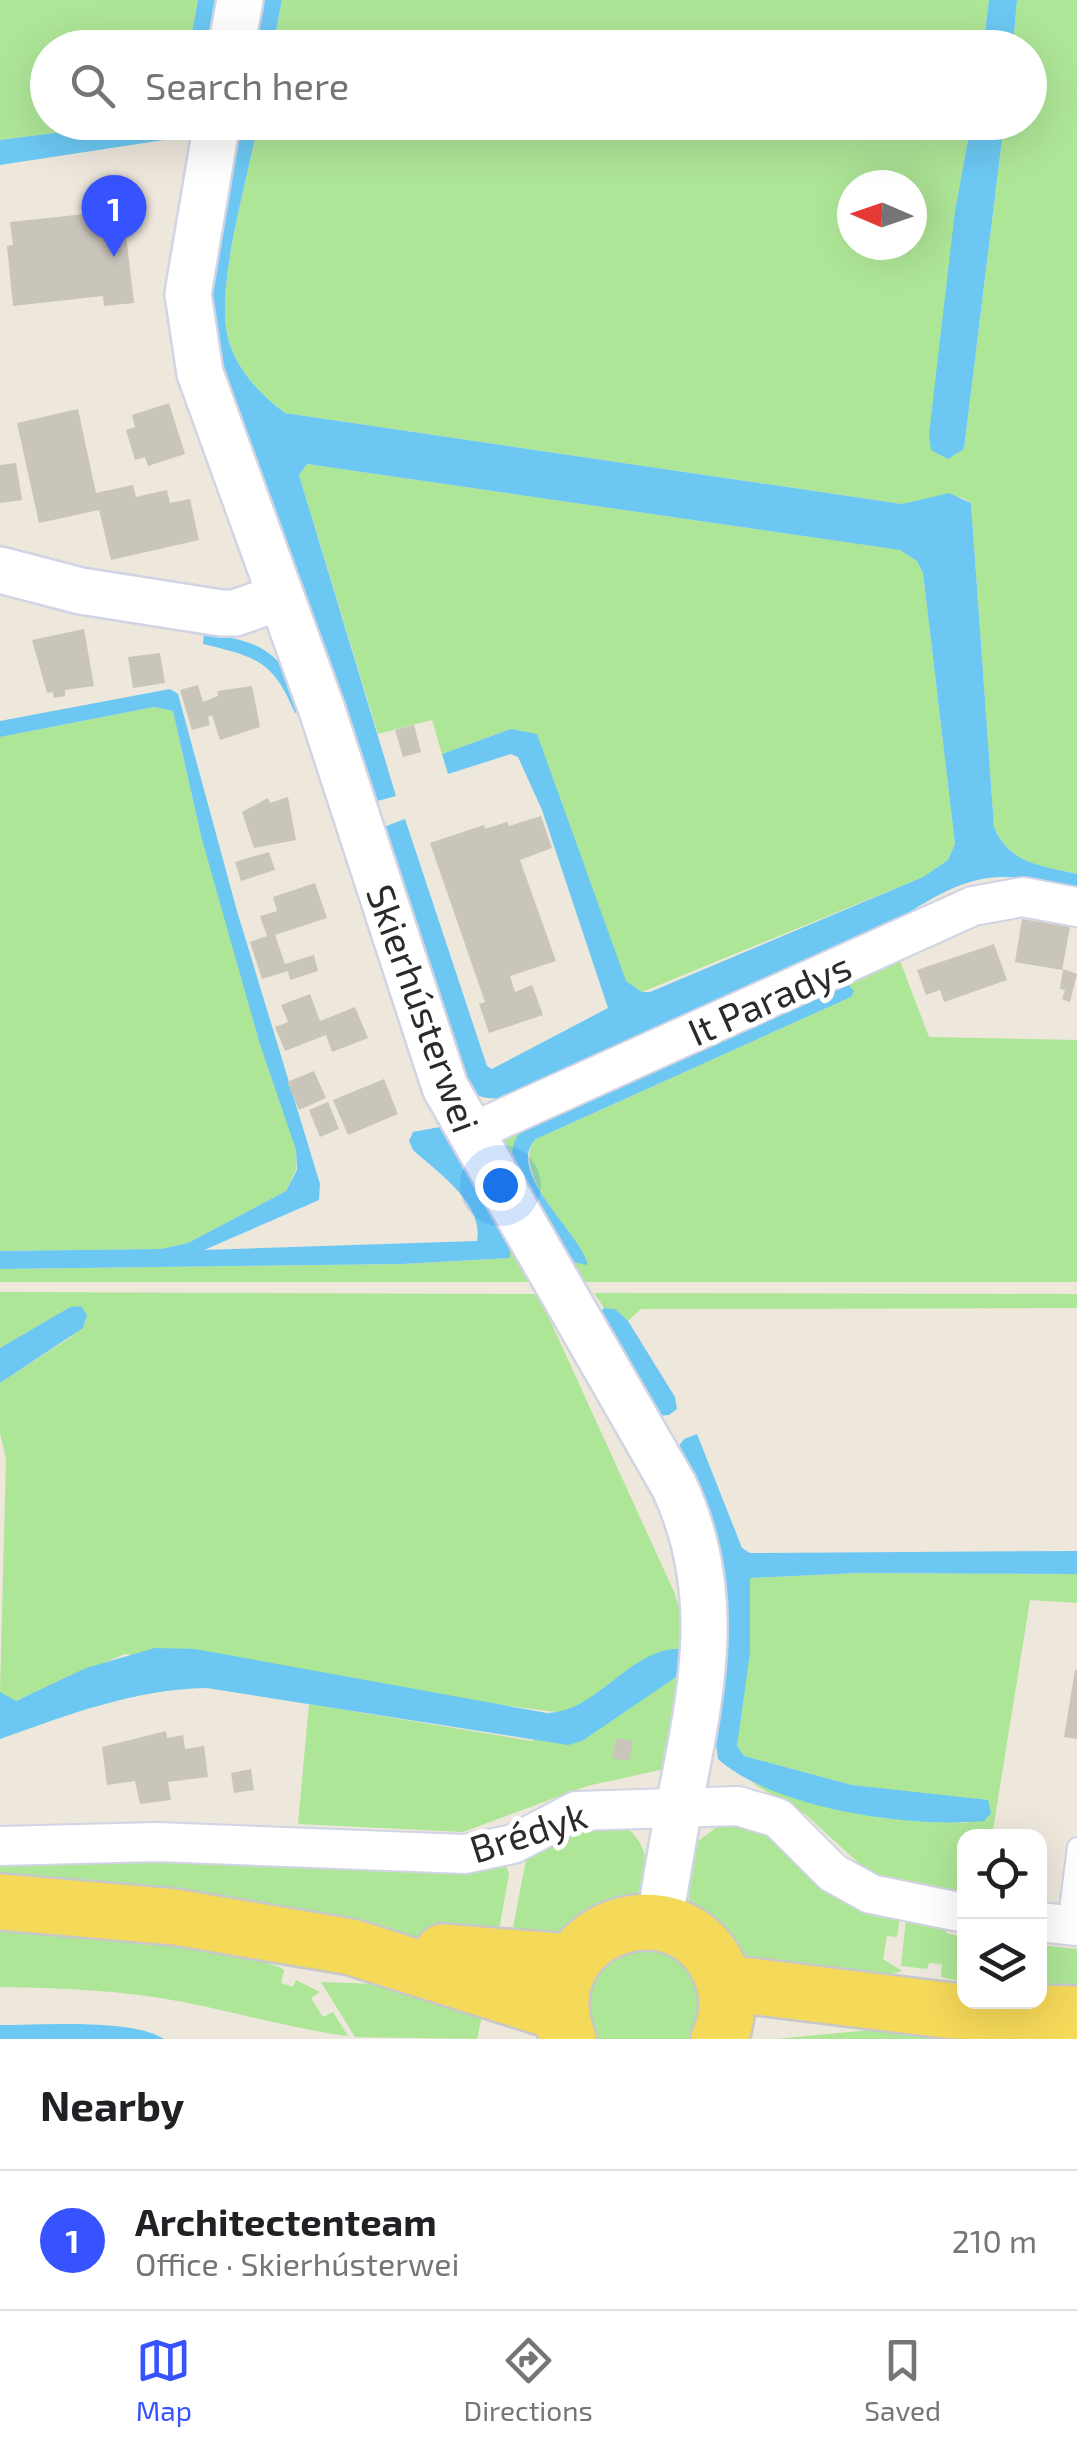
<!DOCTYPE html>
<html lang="en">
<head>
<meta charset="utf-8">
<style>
	:root { --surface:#fff; --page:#f6f6f6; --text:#202124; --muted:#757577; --line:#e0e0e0; --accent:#3752ff }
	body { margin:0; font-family:"Exo 2",sans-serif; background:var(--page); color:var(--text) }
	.controls { position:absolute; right:30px; bottom:30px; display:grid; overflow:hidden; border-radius:20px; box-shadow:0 10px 40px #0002 }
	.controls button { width:90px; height:90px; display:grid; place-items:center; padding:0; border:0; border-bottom:2px solid var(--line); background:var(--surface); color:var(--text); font:50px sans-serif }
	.compass { position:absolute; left:837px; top:170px; width:90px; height:90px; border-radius:50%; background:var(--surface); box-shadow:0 10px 40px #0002; rotate:272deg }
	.you { position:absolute; left:500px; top:1185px; width:35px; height:35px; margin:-25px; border:8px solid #fff; border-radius:50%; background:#1a73e8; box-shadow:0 0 0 15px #1a73e833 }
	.badge { display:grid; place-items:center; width:65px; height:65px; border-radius:50%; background:var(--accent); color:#fff; font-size:32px; font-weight:700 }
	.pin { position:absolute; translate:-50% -82px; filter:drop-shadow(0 2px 5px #0008) }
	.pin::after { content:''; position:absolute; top:52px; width:35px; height:30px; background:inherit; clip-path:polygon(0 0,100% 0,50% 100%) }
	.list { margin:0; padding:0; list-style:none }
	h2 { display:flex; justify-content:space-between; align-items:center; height:130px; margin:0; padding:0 40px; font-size:42px }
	h2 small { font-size:32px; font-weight:400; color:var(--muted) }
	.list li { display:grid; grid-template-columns:65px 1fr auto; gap:30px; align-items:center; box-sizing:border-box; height:140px; padding:0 40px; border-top:2px solid var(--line) }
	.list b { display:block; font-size:38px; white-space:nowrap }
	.list p { margin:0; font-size:32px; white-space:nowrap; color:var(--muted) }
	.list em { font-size:32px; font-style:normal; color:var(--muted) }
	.icon { flex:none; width:55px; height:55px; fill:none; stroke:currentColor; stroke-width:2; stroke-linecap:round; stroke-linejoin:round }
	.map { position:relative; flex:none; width:1077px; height:2039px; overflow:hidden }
	.search { position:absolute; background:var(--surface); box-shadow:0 10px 40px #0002; left:30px; right:30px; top:30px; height:110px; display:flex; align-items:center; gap:25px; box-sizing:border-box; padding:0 35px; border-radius:55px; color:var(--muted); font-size:38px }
	.sheet { height:270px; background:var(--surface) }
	nav { display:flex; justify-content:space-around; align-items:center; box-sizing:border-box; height:140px; border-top:2px solid var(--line); background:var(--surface); font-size:28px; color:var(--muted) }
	nav a { display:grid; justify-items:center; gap:5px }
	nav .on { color:var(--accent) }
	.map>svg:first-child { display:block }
	.green { fill:#aee697; fill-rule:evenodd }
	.water { fill:#6cc8f3 }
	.building { fill:#c9c5bb }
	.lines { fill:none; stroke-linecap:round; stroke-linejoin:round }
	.service-casing { stroke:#d1d4e4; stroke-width:22 }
	.minor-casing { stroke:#d1d4e4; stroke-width:42 }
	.tertiary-casing { stroke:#d1d4e4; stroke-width:50 }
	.primary-casing { stroke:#c8c8c8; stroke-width:60 }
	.service { stroke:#fff; stroke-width:18 }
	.minor { stroke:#fff; stroke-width:38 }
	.tertiary { stroke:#fff; stroke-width:45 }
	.primary { stroke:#f5d959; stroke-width:55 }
	.labels { text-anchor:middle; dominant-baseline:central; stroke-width:10; stroke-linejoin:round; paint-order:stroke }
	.street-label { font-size:38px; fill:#2b2b2b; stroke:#fff }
</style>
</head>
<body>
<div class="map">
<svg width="1077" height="2039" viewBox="0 0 1077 2039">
	<rect width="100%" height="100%" fill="#ede7dc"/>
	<g class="green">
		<path d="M0,0H198L189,47L48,48V122L132,123L0,140Z"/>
		<path d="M282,0H989L983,47L273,48Z"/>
		<path d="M1017,0H1077V874C1041,865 1009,864 994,827L971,503C950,487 927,502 902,504L285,413C258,393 230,363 226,327C219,274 248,178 258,123H971L955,211L948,459L964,449L1004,123L1030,122V48L1013,47ZM852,185H912V245H852Z"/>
		<path d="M307,464L901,550L917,561L923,573L955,844L948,860L923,877L642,992L626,981L511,729L442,754L432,720L378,734L299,475Z"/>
		<path d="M154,707L173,711L201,836L296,1150V1170L286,1191L188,1243L161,1249L0,1251V737Z"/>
		<path d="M897,953L929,1037L1077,1040V1282H567L500,1142L507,1130ZM854,990L851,997L536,1139C510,1164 568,1235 587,1258L528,1197L513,1165L526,1126Z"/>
		<path d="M425,1060L461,1142L539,1282H0V1269L402,1264L510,1258V1243L445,1126L437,1124L427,1099L434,1095L420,1061Z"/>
		<path d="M0,1292L538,1294L675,1594L685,1628L684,1649L562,1713L125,1654L15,1701L5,1699L0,1692L6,1459L0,1433V1383L71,1337L86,1321L70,1307L0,1348Z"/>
		<path d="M594,1293L1077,1294V1308L641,1309L628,1321L615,1309L604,1308Z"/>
		<path d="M858,1573L1077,1574V1603L1030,1600L992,1836H964V1897L916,1889L865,1869L805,1814L752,1783L881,1818L969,1823L896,1791L852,1785L744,1756L737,1746L750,1578Z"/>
		<path d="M682,1673L669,1768L587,1786L463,1832L298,1824L309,1704L532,1741L651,1693Z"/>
		<path d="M751,1822L900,1917L897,1937L887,1936L883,1959L902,1971L845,1987L757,1974L691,1910L687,1883L698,1841L721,1824Z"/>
		<path d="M569,1826L626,1827C650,1847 651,1872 635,1897L575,1935L511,1938L527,1855Z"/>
		<path d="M0,1857L492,1863L506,1865L509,1874L498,1935L484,1947L0,1885Z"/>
		<path d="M906,1918L938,1922L948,1934L964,1936V1982L941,1977L942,1964L929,1963L927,1969L901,1966Z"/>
		<path d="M0,1924L185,1936L279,1967L284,1970L281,1983L293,1987L296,1980L320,1992L311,1998L323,2017L333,2012L348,2036C292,2029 239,2013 183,2002C123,1990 61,1988 0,1987Z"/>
		<path d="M1040,1945L1077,1949V1997L1040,1993Z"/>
		<path d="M654,1946C696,1966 716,1993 692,2039H597C578,2010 586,1965 621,1950C630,1947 644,1948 654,1946Z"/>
		<path d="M321,1982L434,1986L483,2012L477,2039L355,2037Z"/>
		<path d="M881,2029L1077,2039H775Z"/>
	</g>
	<g class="water">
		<path d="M198,0H224L215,47L189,48Z"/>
		<path d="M260,0H282L273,47L251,48Z"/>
		<path d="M989,0H1017L1013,47H983Z"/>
		<path d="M132,123H200L190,136L0,165V140Z"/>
		<path d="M237,123H258C248,178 219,274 226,327C230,363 258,393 285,413L902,504L949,493L971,503L994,827C1009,864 1041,865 1077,874V893C1055,889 1029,878 1007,877C966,875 930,899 897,920L507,1099C486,1099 476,1098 461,1084L381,828L405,819L487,1066L492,1069L608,1008L542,810L518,757L511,754L448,774L442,754L511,729L537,734L626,981L642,992H650L923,877L948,860L955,844L923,573L917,561L900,550L307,464L299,475L396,796L370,803L264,478L216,357L209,319L211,270Z"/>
		<path d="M971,123H1004L964,449L948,459L931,450L929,434L955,211Z"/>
		<path d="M204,633C265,642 279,651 305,706L295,713C273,660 256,657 203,644Z"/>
		<path d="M170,689L178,694L237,911L320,1184L319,1200L204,1250L477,1241C484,1203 437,1172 413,1150L409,1141L413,1132L445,1126L510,1244V1258L402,1264L0,1269V1251L161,1249L188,1243L286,1191L297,1170L296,1150L259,1041L201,836L173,711L154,707L0,737V721Z"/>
		<path d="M846,982L854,991L851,997L536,1139C503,1171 582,1234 588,1265L567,1261L513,1165C511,1147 513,1139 526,1126Z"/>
		<path d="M81,1306L87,1315L83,1328L0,1383V1348L70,1307Z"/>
		<path d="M604,1308L615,1309L628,1321L675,1397L677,1409L669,1415L656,1416L598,1316Z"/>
		<path d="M697,1434L742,1548L750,1553L1077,1551V1574L858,1573L750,1578V1653L737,1746L744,1756L852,1785L988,1800L991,1813L984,1821C910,1828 774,1809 718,1759L715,1738C730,1612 736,1566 676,1450L684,1439Z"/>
		<path d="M155,1648L195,1649L547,1713C599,1712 631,1645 684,1649L682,1673L582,1741L568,1745L207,1688C134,1689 68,1715 0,1739V1692L16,1701L86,1668Z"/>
		<path d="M0,2025C41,2025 132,2018 164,2039H0Z"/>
	</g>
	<g class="building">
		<path d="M123,210L134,303L104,306L103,296L13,306L7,246L13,245L10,222Z"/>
		<path d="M169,403L185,454L148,466L145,457L135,460L126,430L135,427L132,415Z"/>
		<path d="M78,409L96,493L133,485L136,497L167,490L170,503L190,499L199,540L111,560L99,510L39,523L17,423Z"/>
		<path d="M16,463L22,500L0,503V465Z"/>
		<path d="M84,629L94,686L65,690V696L54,698L53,692L47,693L32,640Z"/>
		<path d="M160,653L165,683L133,688L128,657Z"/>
		<path d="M198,685L203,702L218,696L217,691L252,686L260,727L220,740L212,715L208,717L210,725L192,730L180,690Z"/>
		<path d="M414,725L421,752L403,757L395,730Z"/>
		<path d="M288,797L296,840L254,848L242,812L268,798L270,803Z"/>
		<path d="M541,816L552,848L520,860L556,961L510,976L515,992L532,985L543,1015L489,1033L479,1004L485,1002L430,843L484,825L485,829L507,822L509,826Z"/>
		<path d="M269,852L275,870L241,881L235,862Z"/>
		<path d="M315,883L327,918L275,935L285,964L314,955L318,971L290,980L288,971L262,979L250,942L267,936L260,916L277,911L273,897Z"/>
		<path d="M1022,919L1070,927L1062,970L1015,962Z"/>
		<path d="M994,944L1007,980L944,1002L940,990L926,995L917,970Z"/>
		<path d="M1063,969L1077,974L1070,1002L1062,999L1065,990L1060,989Z"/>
		<path d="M310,994L320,1021L355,1007L368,1038L332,1052L326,1035L285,1051L275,1027L288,1022L281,1005Z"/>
		<path d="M314,1071L326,1098L299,1110L287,1082Z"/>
		<path d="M384,1079L398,1114L348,1135L333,1100Z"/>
		<path d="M328,1102L339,1129L320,1137L309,1110Z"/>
		<path d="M1075,1670H1077V1739L1064,1737Z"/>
		<path d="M166,1731L167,1738L183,1735L185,1749L204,1746L208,1777L168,1782L171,1800L140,1804L135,1781L107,1785L102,1747Z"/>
		<path d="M616,1738L633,1741L629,1761L612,1758Z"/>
		<path d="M251,1769L254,1790L234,1793L231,1773Z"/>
	</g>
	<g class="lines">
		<g class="service-casing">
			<path id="service" d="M1067,1925L1077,1847"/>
		</g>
		<g class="minor-casing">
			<g id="minor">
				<path d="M468,1134L973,906L1023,897L1077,907"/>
				<path d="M0,1846L157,1842L465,1854L513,1844L576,1811L738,1806L778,1818L833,1873L871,1894L964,1913"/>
				<path d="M1040,1922L1077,1926"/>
			</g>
		</g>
		<g class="tertiary-casing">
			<g id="tertiary">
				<path d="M231,48L240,0"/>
				<path d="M217,122L188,294L200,373L322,710L445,1087L674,1486C721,1587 704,1681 683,1786C674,1832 667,1877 659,1923"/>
				<path d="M0,570L81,591L221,613H235L281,597"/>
			</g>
		</g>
		<g class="primary-casing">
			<g id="primary">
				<path d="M0,1902L175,1917L351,1947L561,2013"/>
				<path d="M443,1952L571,1962"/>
				<path d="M725,1983L952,2011L1077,2014"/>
				<path d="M568,2039C526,1928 686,1873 723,1979C729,1998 728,2021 719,2039"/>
			</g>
		</g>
		<use href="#service" class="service"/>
		<use href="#minor" class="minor"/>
		<use href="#tertiary" class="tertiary"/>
		<use href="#primary" class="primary"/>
	</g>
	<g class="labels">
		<g class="street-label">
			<text transform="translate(769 998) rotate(-24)">It Paradys</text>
			<text transform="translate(424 1008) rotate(70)">Skierhústerwei</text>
			<text transform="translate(528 1831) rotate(-18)">Brédyk</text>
		</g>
	</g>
</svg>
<div class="controls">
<button><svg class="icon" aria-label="locate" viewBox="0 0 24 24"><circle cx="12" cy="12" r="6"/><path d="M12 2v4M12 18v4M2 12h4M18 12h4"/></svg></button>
<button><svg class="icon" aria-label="layers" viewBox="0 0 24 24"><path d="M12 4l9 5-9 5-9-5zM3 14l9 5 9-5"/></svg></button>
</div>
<svg class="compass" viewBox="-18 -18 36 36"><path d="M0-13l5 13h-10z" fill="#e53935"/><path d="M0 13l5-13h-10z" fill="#757577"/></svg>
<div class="you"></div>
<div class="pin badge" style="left:114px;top:257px">1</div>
<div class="search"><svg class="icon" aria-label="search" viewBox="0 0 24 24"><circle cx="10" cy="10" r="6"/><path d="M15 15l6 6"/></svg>Search here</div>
</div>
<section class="sheet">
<h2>Nearby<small></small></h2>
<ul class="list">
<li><span class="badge">1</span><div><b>Architectenteam</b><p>Office · Skierhústerwei</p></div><em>210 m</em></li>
</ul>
</section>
<nav>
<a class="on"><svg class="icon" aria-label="map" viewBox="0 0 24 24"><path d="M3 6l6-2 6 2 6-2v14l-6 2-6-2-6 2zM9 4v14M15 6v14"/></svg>Map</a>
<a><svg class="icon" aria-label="directions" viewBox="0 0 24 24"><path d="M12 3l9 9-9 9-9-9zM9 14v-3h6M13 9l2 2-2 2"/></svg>Directions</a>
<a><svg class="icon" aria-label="saved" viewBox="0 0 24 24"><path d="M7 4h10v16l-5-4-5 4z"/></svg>Saved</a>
</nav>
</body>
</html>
